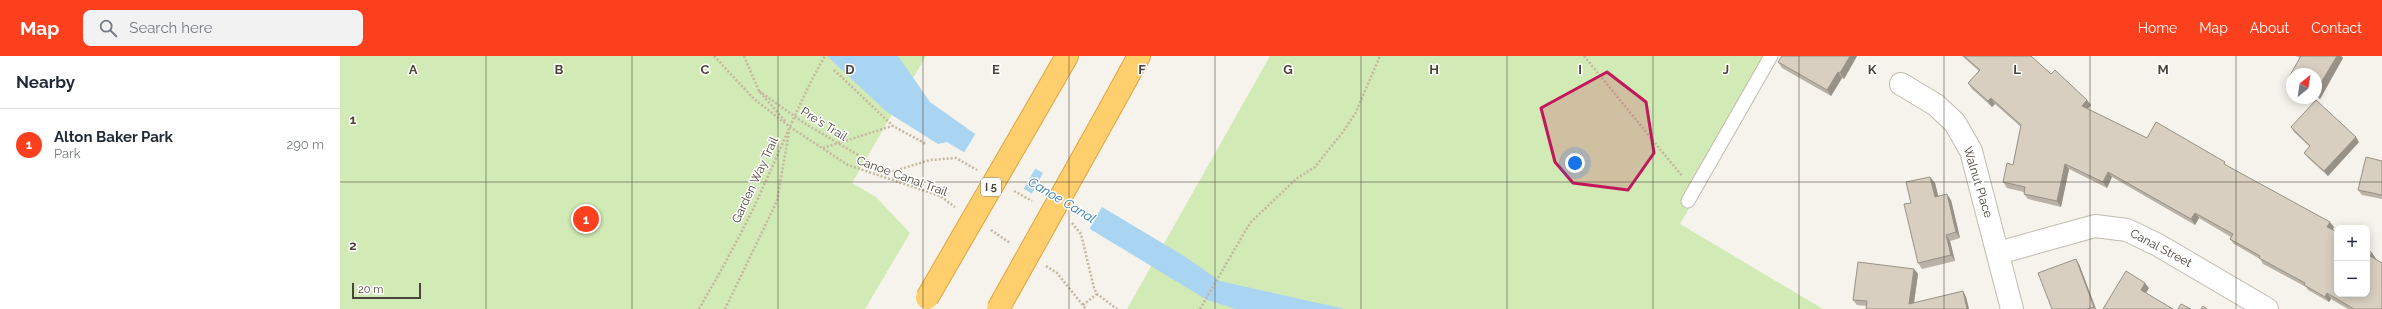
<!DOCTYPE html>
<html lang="en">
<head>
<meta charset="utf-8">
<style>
	:root { --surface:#fff; --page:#f2f2f3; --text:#1f2937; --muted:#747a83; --line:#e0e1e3; --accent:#fc3f1d }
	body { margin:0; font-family:Raleway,sans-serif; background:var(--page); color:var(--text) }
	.controls { position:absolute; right:12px; bottom:12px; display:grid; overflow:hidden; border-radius:8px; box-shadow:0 2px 10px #0003 }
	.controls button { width:36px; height:36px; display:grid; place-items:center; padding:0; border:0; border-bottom:1px solid var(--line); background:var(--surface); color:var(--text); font:20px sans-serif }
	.compass { position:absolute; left:1946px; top:12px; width:36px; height:36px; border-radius:50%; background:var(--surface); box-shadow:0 2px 10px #0003; rotate:30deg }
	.scale { position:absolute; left:12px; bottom:10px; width:69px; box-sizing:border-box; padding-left:4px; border:2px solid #4b4439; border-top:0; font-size:11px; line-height:14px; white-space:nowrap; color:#4b4439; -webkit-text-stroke:3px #fff; paint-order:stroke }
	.you { position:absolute; left:1235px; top:107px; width:14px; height:14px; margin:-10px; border:3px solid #fff; border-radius:50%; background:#1a73e8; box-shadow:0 0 0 6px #1a73e833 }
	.badge { display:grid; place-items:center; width:26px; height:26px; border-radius:50%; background:var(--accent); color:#fff; font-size:13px; font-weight:700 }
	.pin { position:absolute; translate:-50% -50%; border:2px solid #fff; box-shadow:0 1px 4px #0006 }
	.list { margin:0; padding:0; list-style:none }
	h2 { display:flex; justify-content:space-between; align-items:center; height:52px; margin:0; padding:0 16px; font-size:17px }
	h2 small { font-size:13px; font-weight:400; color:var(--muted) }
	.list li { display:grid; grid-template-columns:26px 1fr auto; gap:12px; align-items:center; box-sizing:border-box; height:72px; padding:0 16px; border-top:1px solid var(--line) }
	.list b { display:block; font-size:15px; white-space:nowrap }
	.list p { margin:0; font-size:13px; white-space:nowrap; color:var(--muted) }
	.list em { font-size:13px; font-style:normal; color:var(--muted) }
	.icon { flex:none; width:22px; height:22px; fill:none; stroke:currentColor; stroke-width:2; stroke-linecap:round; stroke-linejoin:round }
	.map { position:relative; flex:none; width:2042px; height:253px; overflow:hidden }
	header { display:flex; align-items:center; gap:24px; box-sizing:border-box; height:56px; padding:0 20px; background:var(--accent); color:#fff }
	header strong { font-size:19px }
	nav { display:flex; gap:22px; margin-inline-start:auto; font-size:14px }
	.search { width:280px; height:36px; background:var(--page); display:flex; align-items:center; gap:10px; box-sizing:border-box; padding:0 14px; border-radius:8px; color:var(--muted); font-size:15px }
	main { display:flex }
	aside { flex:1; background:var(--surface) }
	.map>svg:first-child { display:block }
	.green { fill:#d2eab5 }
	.water { fill:#a9d4f2 }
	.pier { fill:#f6f3ec }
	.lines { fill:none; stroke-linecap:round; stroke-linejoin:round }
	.lane-casing { stroke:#c2bbae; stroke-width:15 }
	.street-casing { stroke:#c2bbae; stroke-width:24 }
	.highway-casing { stroke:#e0a43c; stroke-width:24 }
	.path { stroke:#c4b79f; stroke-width:2.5; stroke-dasharray:2 2; stroke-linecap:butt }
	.lane { stroke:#fff; stroke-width:13 }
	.street { stroke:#fff; stroke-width:22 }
	.highway { stroke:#ffcf6e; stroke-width:22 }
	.highway-bridge-casing { stroke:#e0a43c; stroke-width:24; stroke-linecap:butt }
	.highway-bridge { stroke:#ffcf6e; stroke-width:22 }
	.wall { fill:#bab2a6 }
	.shaded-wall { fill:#979187 }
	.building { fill:#d8cfc1; stroke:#979187 }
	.marked { fill:#c2185b; fill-opacity:0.2; stroke:#c2185b; stroke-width:3; stroke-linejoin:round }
	.grid { fill:none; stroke:#4b4439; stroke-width:1; stroke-opacity:0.55 }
	.labels { text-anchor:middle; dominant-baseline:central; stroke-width:3; stroke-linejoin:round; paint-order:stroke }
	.shield { fill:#fff; stroke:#817c74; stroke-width:1 }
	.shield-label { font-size:11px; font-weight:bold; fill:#4b4439 }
	.street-label { font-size:12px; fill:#4b4439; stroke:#fff }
	.water-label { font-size:13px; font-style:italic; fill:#2e7ab2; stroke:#fff }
	.grid-label { font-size:13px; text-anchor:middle; font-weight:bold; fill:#4b4439; stroke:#fff; stroke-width:3; stroke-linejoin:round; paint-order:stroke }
</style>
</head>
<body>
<header>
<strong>Map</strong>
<div class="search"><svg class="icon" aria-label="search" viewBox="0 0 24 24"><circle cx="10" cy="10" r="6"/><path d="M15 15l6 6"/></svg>Search here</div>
<nav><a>Home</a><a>Map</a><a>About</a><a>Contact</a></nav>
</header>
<main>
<aside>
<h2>Nearby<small></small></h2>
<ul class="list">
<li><span class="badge">1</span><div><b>Alton Baker Park</b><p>Park</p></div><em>290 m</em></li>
</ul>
</aside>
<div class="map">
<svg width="2042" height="253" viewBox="0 0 2042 253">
	<rect width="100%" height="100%" fill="#f6f3ec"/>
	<g class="green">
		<path d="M0,0H586L512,127L536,141L570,177L525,253H0Z"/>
		<path d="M930,0H1439L1340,168L1483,253H787Z"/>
	</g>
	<path class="water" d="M487,0H558L590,46L645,85L732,133L844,200L880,225L1005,253H896L867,244L607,86L598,88L547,56Z"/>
	<g class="pier">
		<path d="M636,77L696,111L683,134L623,98Z"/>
		<path d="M704,115L763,149L749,174L691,139Z"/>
	</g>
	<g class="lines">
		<g class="lane-casing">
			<path id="lane" d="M1348,145L1431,0"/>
		</g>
		<g class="street-casing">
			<g id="street">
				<path d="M1561,28L1596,49L1615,67L1631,95L1672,253"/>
				<path d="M1658,197L1755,170L1787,174L1818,189L1927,253"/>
			</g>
		</g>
		<g class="highway-casing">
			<g id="highway">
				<path d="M715,21L727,0"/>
				<path d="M771,51L799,0"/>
			</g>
		</g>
		<g class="path">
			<path d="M374,0L414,43L450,71L508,109L600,140L615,151"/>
			<path d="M404,0L419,35L446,66"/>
			<path d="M1244,0L1342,120"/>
			<path d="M494,14L553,70L586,88"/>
			<path d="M419,35L464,67L535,109L554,115L590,104L616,102L637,114"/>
			<path d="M483,92L552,70"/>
			<path d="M674,135L692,145"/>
			<path d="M732,167L741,178L754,232L757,238L777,253"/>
			<path d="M651,174L670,187"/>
			<path d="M706,210L717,217L746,253"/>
			<path d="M743,249L757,238"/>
			<path d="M359,253C382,213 405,172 424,129C444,86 461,41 485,0"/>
			<path d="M385,253L437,145L449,76"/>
			<path d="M860,253L910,167L956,123L975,111L1002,77L1015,58L1040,0"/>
		</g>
		<use href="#lane" class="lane"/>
		<use href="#street" class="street"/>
		<use href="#highway" class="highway"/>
		<g class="highway-bridge-casing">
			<g id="highway-bridge">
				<path d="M587,242L715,21"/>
				<path d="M658,253L771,51"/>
			</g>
		</g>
		<use href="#highway-bridge" class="highway-bridge"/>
	</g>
	<g class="wall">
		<path d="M1517,0L1504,23L1502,22L1491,40L1442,12L1438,6Z"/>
		<path d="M1622,0H1691L1711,18L1751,49L1748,53L1807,82L1888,111L1994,171L1993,174L2032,197L2036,203L2042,253H2008L1991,243L1989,246L1968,234L1966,231L1923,208L1920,203L1894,188L1890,183L1891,181L1859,162L1855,169L1772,121L1767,132L1729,113L1721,151L1688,143L1684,138V136L1667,132L1663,126L1673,109L1681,71L1655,48L1652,51L1632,33L1628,27L1639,15Z"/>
		<path d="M1956,0H2001L2003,2L1980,43L1976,40V18H1952V25L1949,21L1960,2Z"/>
		<path d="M1951,71L2019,86L1988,120L1968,102L1964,97L1970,91L1954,76Z"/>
		<path d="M2042,105V143L2022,139L2018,134Z"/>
		<path d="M1595,127L1598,140L1611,144L1620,182L1610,185L1615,205L1582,213L1578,207Z"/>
		<path d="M1739,208L1756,253H1712Z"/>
		<path d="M1574,213L1578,218L1574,247L1623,235L1626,241L1629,253H1526L1527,250L1517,249L1513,244Z"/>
	</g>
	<g class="shaded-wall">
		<path d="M1510,0H1517L1504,23L1500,17Z"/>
		<path d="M1997,0H2001L2003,2L1980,43L1976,38V35Z"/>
		<path d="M1498,16L1502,22L1491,40L1487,34Z"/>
		<path d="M1651,42L1655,48L1652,51L1648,45Z"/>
		<path d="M1747,44L1751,49L1746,55L1742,50Z"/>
		<path d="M2016,81L2019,86L1988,120L1984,115Z"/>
		<path d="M1725,108L1729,113L1721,151L1717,145Z"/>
		<path d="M1768,116L1772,121L1767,132L1763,126Z"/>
		<path d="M1590,121L1595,127L1600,147L1595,141Z"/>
		<path d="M1607,138L1611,144L1620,182L1616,176Z"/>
		<path d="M1855,157L1859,162L1855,169L1851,163Z"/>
		<path d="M1990,166L1994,171L1991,176L1987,171Z"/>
		<path d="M1606,179L1610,185L1615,205L1611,199Z"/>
		<path d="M2032,197L2036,203L2034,206L2030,200Z"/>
		<path d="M1736,203L1739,208L1756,253L1754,251Z"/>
		<path d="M1574,213L1578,218L1573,253L1569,248Z"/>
		<path d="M1805,227L1809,232L1805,239L1801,234Z"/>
		<path d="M1623,235L1626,241L1629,253H1627Z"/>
		<path d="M1987,237L1991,243L1989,246L1985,241Z"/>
	</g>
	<g class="building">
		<path d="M1442,0H1510L1500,17L1498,16L1487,34L1438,6Z"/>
		<path d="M1624,0H1691L1711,18L1715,14L1747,44L1742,50L1807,82L1816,66L1885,106L1884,108L1990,166L1987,171L1997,176V238H2027V194L2032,197L2030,200L2042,207V253H2014L1987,237L1985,241L1964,229L1965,227L1919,202L1920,200L1890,183L1893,178L1855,157L1851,163L1768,116L1763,126L1725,108L1717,145L1684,138L1685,131L1663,126L1667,107L1673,109L1681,69L1651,42L1648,45L1628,27L1640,14Z"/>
		<path d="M1961,0H1997L1976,35V18H1952V23L1949,21Z"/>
		<path d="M1976,44L2016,81L1984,115L1964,97L1970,90L1951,71Z"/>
		<path d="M2026,101L2042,105V139L2018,134Z"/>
		<path d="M1590,121L1595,141L1607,138L1616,176L1606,179L1611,199L1578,207L1564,148L1571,147L1566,126Z"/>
		<path d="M1736,203L1754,251L1747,253H1712L1698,217Z"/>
		<path d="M1518,206L1574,213L1569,248L1623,235L1627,253H1526L1527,245L1513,244Z"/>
		<path d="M1786,215L1805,227L1801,234L1833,253H1763Z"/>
		<path d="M1841,248L1851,253H1838Z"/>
		<path d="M1863,250L1867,253H1861Z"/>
	</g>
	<path class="marked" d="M1267,16L1306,46L1314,97L1288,134L1233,127L1215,106L1201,52Z"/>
	<path class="grid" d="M146,0V253M292,0V253M438,0V253M583,0V253M729,0V253M875,0V253M1021,0V253M1167,0V253M1313,0V253M1459,0V253M1604,0V253M1750,0V253M1896,0V253M0,126H2042"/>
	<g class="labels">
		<rect class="shield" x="641" y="122" width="20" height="18" rx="3"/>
		<g class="shield-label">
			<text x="651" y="131">I 5</text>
		</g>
		<g class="street-label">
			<text transform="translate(484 68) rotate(32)">Pre's Trail</text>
			<text transform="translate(562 120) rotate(20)">Canoe Canal Trail</text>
			<text transform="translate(415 124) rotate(-65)">Garden Way Trail</text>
			<text transform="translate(1638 126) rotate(73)">Walnut Place</text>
			<text transform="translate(1821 192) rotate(28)">Canal Street</text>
		</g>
		<g class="water-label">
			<text transform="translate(722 144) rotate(31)">Canoe Canal</text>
		</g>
	</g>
	<g class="grid-label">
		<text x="73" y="18">A</text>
		<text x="219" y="18">B</text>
		<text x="365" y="18">C</text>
		<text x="510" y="18">D</text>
		<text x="656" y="18">E</text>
		<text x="802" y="18">F</text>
		<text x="948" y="18">G</text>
		<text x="1094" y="18">H</text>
		<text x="1240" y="18">I</text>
		<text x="1386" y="18">J</text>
		<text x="1532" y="18">K</text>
		<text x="1677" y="18">L</text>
		<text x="1823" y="18">M</text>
		<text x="13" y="68">1</text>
		<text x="13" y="194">2</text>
	</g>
</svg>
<div class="controls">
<button>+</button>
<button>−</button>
</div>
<svg class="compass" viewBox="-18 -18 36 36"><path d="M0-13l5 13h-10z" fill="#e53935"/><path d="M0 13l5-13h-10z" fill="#747a83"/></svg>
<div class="scale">20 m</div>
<div class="you"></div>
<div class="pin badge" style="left:246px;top:163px">1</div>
</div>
</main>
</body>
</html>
